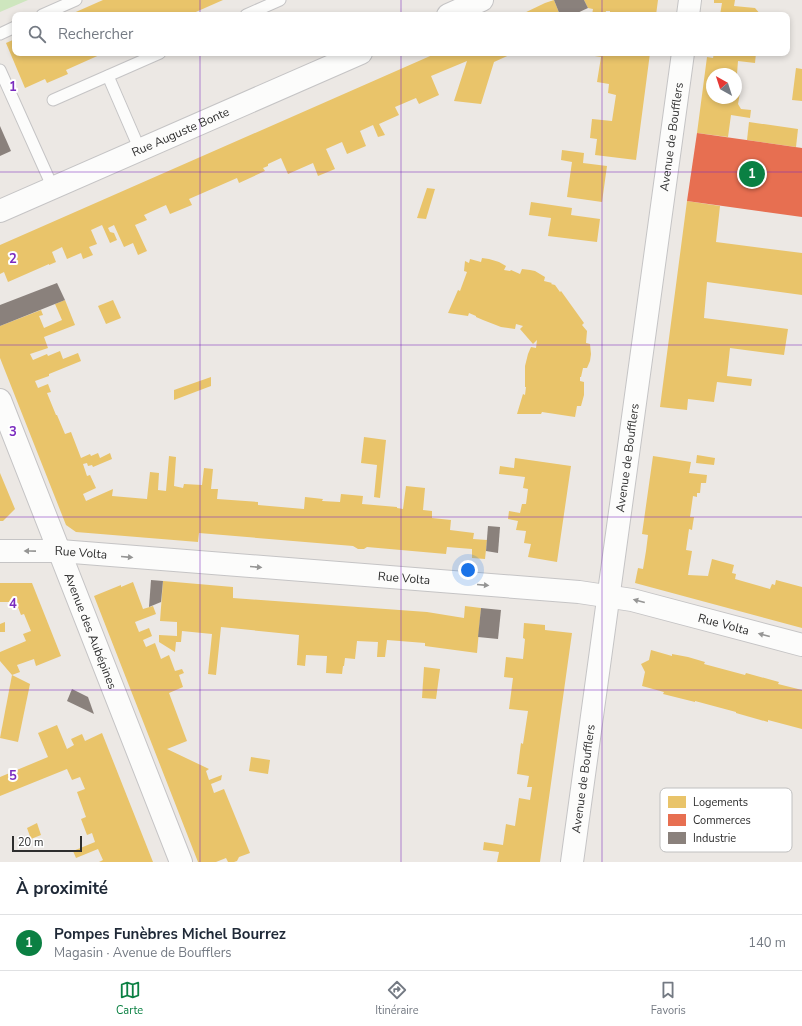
<!DOCTYPE html>
<html lang="fr">
<head>
<meta charset="utf-8">
<style>
	:root { --surface:#fff; --page:#f6f6f7; --text:#1f2937; --muted:#747a83; --line:#e0e1e3; --accent:#0b8043 }
	body { margin:0; font-family:"Nunito Sans",sans-serif; background:var(--page); color:var(--text) }
	.compass { position:absolute; left:706px; top:68px; width:36px; height:36px; border-radius:50%; background:var(--surface); box-shadow:0 2px 6px #0003; rotate:321deg }
	.scale { position:absolute; left:12px; bottom:10px; width:70px; box-sizing:border-box; padding-left:4px; border:2px solid #2e2e2e; border-top:0; font-size:11px; line-height:14px; white-space:nowrap; color:#2e2e2e; -webkit-text-stroke:3px #fff; paint-order:stroke }
	.you { position:absolute; left:468px; top:570px; width:14px; height:14px; margin:-10px; border:3px solid #fff; border-radius:50%; background:#1a73e8; box-shadow:0 0 0 6px #1a73e833 }
	.badge { display:grid; place-items:center; width:26px; height:26px; border-radius:50%; background:var(--accent); color:#fff; font-size:13px; font-weight:700 }
	.pin { position:absolute; translate:-50% -50%; border:2px solid #fff; box-shadow:0 1px 4px #0006 }
	.list { margin:0; padding:0; list-style:none }
	h2 { display:flex; justify-content:space-between; align-items:center; height:52px; margin:0; padding:0 16px; font-size:17px }
	h2 small { font-size:13px; font-weight:400; color:var(--muted) }
	.list li { display:grid; grid-template-columns:26px 1fr auto; gap:12px; align-items:center; box-sizing:border-box; height:56px; padding:0 16px; border-top:1px solid var(--line) }
	.list b { display:block; font-size:15px; white-space:nowrap }
	.list p { margin:0; font-size:13px; white-space:nowrap; color:var(--muted) }
	.list em { font-size:13px; font-style:normal; color:var(--muted) }
	.icon { flex:none; width:22px; height:22px; fill:none; stroke:currentColor; stroke-width:2; stroke-linecap:round; stroke-linejoin:round }
	.map { position:relative; flex:none; width:802px; height:862px; overflow:hidden }
	.search { position:absolute; background:var(--surface); box-shadow:0 2px 6px #0003; left:12px; right:12px; top:12px; height:44px; display:flex; align-items:center; gap:10px; box-sizing:border-box; padding:0 14px; border-radius:8px; color:var(--muted); font-size:15px }
	.sheet { height:108px; background:var(--surface) }
	nav { display:flex; justify-content:space-around; align-items:center; box-sizing:border-box; height:56px; border-top:1px solid var(--line); background:var(--surface); font-size:11px; color:var(--muted) }
	nav a { display:grid; justify-items:center; gap:2px }
	nav .on { color:var(--accent) }
	.map>svg:first-child { display:block }
	.green { fill:#cee6be }
	.homes { fill:#e9c46a }
	.shops { fill:#e76f51 }
	.industry { fill:#8a817c }
	.lines { fill:none; stroke-linecap:round; stroke-linejoin:round }
	.service-casing { stroke:#c5c4c5; stroke-width:13 }
	.minor-casing { stroke:#c5c4c5; stroke-width:24 }
	.tertiary-casing { stroke:#c5c4c5; stroke-width:24 }
	.service { stroke:#fcfcfb; stroke-width:11 }
	.minor { stroke:#fcfcfb; stroke-width:22 }
	.tertiary { stroke:#fcfcfb; stroke-width:22 }
	.oneway { fill:#959594 }
	.grid { fill:none; stroke:#7b2cbf; stroke-width:1; stroke-opacity:0.55 }
	.labels { text-anchor:middle; dominant-baseline:central; stroke-width:4; stroke-linejoin:round; paint-order:stroke }
	.street-label { font-size:12px; fill:#2e2e2e; stroke:#fff }
	.key { fill:#fff; stroke:#c0c0c0; stroke-width:1 }
	.key-label { font-size:11px; fill:#2e2e2e }
	.grid-label { font-size:13px; text-anchor:middle; font-weight:bold; fill:#7b2cbf; stroke:#fff; stroke-width:4; stroke-linejoin:round; paint-order:stroke }
</style>
</head>
<body>
<div class="map">
<svg width="802" height="862" viewBox="0 0 802 862">
	<rect width="100%" height="100%" fill="#ece8e4"/>
	<path class="green" d="M0,0H28L0,12Z"/>
	<g class="homes">
		<path d="M103,0H223L189,15H69Z"/>
		<path d="M554,0L560,15H520L545,3Z"/>
		<path d="M584,0H658L656,15H610V11H606L605,15H592L593,9L588,8Z"/>
		<path d="M714,0H735L734,6L755,8L761,15H720L722,3H714Z"/>
		<path d="M15,39V53H104L66,70L68,74L47,83L45,79L25,88L6,43Z"/>
		<path d="M437,53H514L494,62L481,104L454,101L467,61L431,76L439,95L419,104L416,98L395,107L399,115L379,124L385,135L378,137L373,125L360,131L366,146L347,154L342,142L326,149L335,169L318,176L313,163L288,174L281,158L268,164V166L263,168L265,171L239,183L237,178L189,199L192,205L170,214L166,205L144,215L147,220L135,225L147,251L138,255L133,243L124,247L114,225L108,228L110,232L114,233L117,240L110,243L102,225L91,230L97,244L89,247L93,255L83,259L81,253L67,259L62,247L52,252L56,262L49,265V264L8,282L4,272L0,274V245Z"/>
		<path d="M582,53H650L636,160L595,155L597,139L590,138L592,119L612,121L616,95L608,93L609,84L597,82L601,57L582,54Z"/>
		<path d="M714,53H756L755,63L738,61L737,74H712V98H736V92L740,93L738,104L741,109L751,110L750,118L731,115L728,137L697,133L707,57L713,58Z"/>
		<path d="M796,68L802,69V101L792,100Z"/>
		<path d="M749,122L798,129L796,147L747,140Z"/>
		<path d="M562,150L584,153L583,163L607,166L602,202L567,197L572,162L561,160Z"/>
		<path d="M427,188L435,189L426,219L417,218Z"/>
		<path d="M687,201L720,206L716,242L802,253V295L707,282L704,318L788,329L784,355L730,348L727,376L752,379L751,386L717,382L714,402L688,399L687,410L660,407Z"/>
		<path d="M531,202L572,208L571,215L600,219L597,242L548,236L551,218L529,215Z"/>
		<path d="M482,258L489,259L499,262L506,266L504,270L510,271L511,270L520,274L522,269L530,270L535,271L545,277L544,281L552,283L551,284L555,285L560,292L561,291L584,323L582,325L587,331L586,343L590,344L591,354L590,361L587,368H583L581,377H580V381L584,382V395L581,406H577L575,417L542,412L541,414H517L523,394L525,395L526,387H525V366L528,354L531,347L536,348L537,340L533,344L520,329L523,326L516,324L515,329L501,327L483,320L476,317V316L469,313L468,316L448,313L458,290L460,291L467,272L464,271L465,261L469,263L470,259L481,262Z"/>
		<path d="M65,300L75,325L44,337L48,348L30,354L33,360L47,354L48,356L60,351L63,359L78,353L81,361L49,374V376L35,381L38,388L48,384L51,392L47,393L56,415H57L65,434L71,432L81,458L90,454L91,456L98,453L100,458L110,453L112,459L93,467L92,465L88,466L87,463L83,464L87,476L90,475L96,488L83,494L86,501L113,489L112,496L147,499L150,472L159,473L158,490L166,491L169,456L176,457L174,486L183,488L184,484L202,485L204,468L213,469L211,489H218L217,499L258,502V505L304,509L305,497L323,499L322,501L340,502L341,494L363,496L362,504L397,507V508L403,509L406,486L425,488L423,510L432,511V518L451,520L450,530L474,533L473,539L487,540L485,559L472,558V549L447,547L446,554L367,547L364,549H358L353,546L199,533L198,542L76,532L66,525L0,358V326L41,310L43,315L39,316L44,328L62,320L55,304Z"/>
		<path d="M113,300L121,318L106,324L98,306Z"/>
		<path d="M211,377V386L174,400V390Z"/>
		<path d="M364,437L386,440L380,498L374,497L377,465L361,463Z"/>
		<path d="M697,455L715,458L714,465L696,463Z"/>
		<path d="M653,456L691,462L689,473L707,475L706,483H701L700,493H697V497L693,496L690,517H694L693,523L692,530L689,529L686,550L692,551L688,575L708,576L712,559L734,565L732,573L736,574L735,579L770,589L772,584L775,585L776,580L802,587V628L635,583L638,568L643,569L646,551L648,535L642,534Z"/>
		<path d="M515,458L571,466L557,562L528,557L531,544L524,543L526,531L516,530L518,521L508,519L509,511L520,513L522,504H526L528,489L523,488L525,477L499,474L500,466L514,468Z"/>
		<path d="M0,473L15,509L3,521H0Z"/>
		<path d="M163,581L233,587V598L427,612L464,618L465,606L481,608L477,653L425,646V643L387,640L385,657H377L378,642L357,641L355,659L345,658L344,666H343L342,674L326,673L327,656L306,655L305,666L297,665L299,635L221,627L216,675L208,674L212,634L182,631L181,642H176L175,652L159,642V635L177,636V622L160,621Z"/>
		<path d="M133,582L143,609L153,606L156,614L135,622L139,632L149,628L152,636L143,640L146,647L155,643L161,659L169,655L175,671L182,669L184,673L179,675L183,687L169,693L187,741L167,749L209,769L206,771L209,780L222,775L221,780L211,784L214,793L224,789L250,853L239,857L237,861L234,862H228L226,858L216,862H198L94,596L121,585V587Z"/>
		<path d="M0,583H32L61,656L36,666L34,659L17,665L20,672L12,675L0,661V652L26,641L23,634L31,631L24,614L21,615L16,602H0Z"/>
		<path d="M5,622V632H0V624Z"/>
		<path d="M524,623L545,625V630L572,633L540,862H497L499,852L483,850L484,842L503,845L506,824L515,826L519,798L530,800L532,787H527L529,776L517,774L521,743L523,744L528,711L509,709L513,678L504,677L506,657L523,659L525,639L523,638Z"/>
		<path d="M651,650L672,656V654L688,657L705,662L704,664L745,675L746,673L779,682L778,684L802,690V729L768,720V722L736,713V712L695,701V702L663,694L664,692L642,686L645,672L641,664L649,660Z"/>
		<path d="M424,667L440,669L436,699L422,698Z"/>
		<path d="M12,675L30,684L18,742L0,738Z"/>
		<path d="M57,725L67,749L74,745L71,739L82,734L85,741L102,733L153,862H99L103,860L98,849L76,858L73,851L95,842L92,833L87,835L81,819L86,817L77,792L85,789L80,777L72,780L67,769L0,796V777L48,757L38,733Z"/>
		<path d="M251,757L270,760L268,774L249,771Z"/>
		<path d="M37,823L41,835L31,839L27,828Z"/>
	</g>
	<path class="shops" d="M697,133L802,148V217L687,201Z"/>
	<g class="industry">
		<path d="M554,0H584L588,8L573,15H560Z"/>
		<path d="M0,126L11,151L0,156Z"/>
		<path d="M57,283L65,300L0,326V305Z"/>
		<path d="M488,526L500,527L498,553L486,551Z"/>
		<path d="M151,580L163,581L161,602L149,607Z"/>
		<path d="M481,608L501,610L498,639L478,637Z"/>
		<path d="M72,689L88,697L94,714L67,701Z"/>
	</g>
	<g class="lines">
		<g class="service-casing">
			<g id="service">
				<path d="M42,15L76,0"/>
				<path d="M246,15L280,0"/>
				<path d="M0,34L15,27"/>
				<path d="M0,70L53,188"/>
				<path d="M108,76L140,150"/>
				<path d="M53,100L160,53"/>
			</g>
		</g>
		<g class="minor-casing">
			<g id="minor">
				<path d="M688,15L690,0"/>
				<path id="s1" d="M0,400L181,862"/>
				<path id="s2" d="M0,551H60L579,592L632,600L802,645"/>
				<path id="s3" d="M572,862L683,53"/>
			</g>
		</g>
		<g class="tertiary-casing">
			<g id="tertiary">
				<path d="M448,15L482,0"/>
				<path id="s4" d="M0,211L361,53"/>
			</g>
		</g>
		<use href="#service" class="service"/>
		<use href="#minor" class="minor"/>
		<use href="#tertiary" class="tertiary"/>
	</g>
	<defs><path id="oneway-solid" d="M-6-.8H1V-3.2L6.5 0L1 3.2V.8H-6Z"/></defs>
	<g class="oneway">
		<use href="#oneway-solid" transform="translate(30 551) rotate(-179)"/>
		<use href="#oneway-solid" transform="translate(127 557) rotate(5)"/>
		<use href="#oneway-solid" transform="translate(256 567) rotate(5)"/>
		<use href="#oneway-solid" transform="translate(483 585) rotate(5)"/>
		<use href="#oneway-solid" transform="translate(639 601) rotate(-165)"/>
		<use href="#oneway-solid" transform="translate(764 635) rotate(-165)"/>
	</g>
	<path class="grid" d="M200,0V15M401,0V15M602,0V15M200,53V862M401,53V862M602,53V862M0,172H802M0,345H802M0,517H802M0,690H802"/>
	<g class="labels">
		<g class="street-label">
			<text stroke="none"><textPath href="#s4" startOffset="197">Rue Auguste Bonte</textPath></text>
			<text stroke="none"><textPath href="#s3" startOffset="732">Avenue de Boufflers</textPath></text>
			<text stroke="none"><textPath href="#s3" startOffset="408">Avenue de Boufflers</textPath></text>
			<text stroke="none"><textPath href="#s2" startOffset="81">Rue Volta</textPath></text>
			<text stroke="none"><textPath href="#s2" startOffset="405">Rue Volta</textPath></text>
			<text stroke="none"><textPath href="#s2" startOffset="729">Rue Volta</textPath></text>
			<text stroke="none"><textPath href="#s1" startOffset="248">Avenue des Aubépines</textPath></text>
			<text stroke="none"><textPath href="#s3" startOffset="84">Avenue de Boufflers</textPath></text>
		</g>
	</g>
	<rect x="660" y="788" width="132" height="64" rx="6" class="key"/>
	<rect x="668" y="796" width="18" height="12" fill="#e9c46a"/>
	<rect x="668" y="814" width="18" height="12" fill="#e76f51"/>
	<rect x="668" y="832" width="18" height="12" fill="#8a817c"/>
	<g class="key-label">
		<text x="693" y="806">Logements</text>
		<text x="693" y="824">Commerces</text>
		<text x="693" y="842">Industrie</text>
	</g>
	<g class="grid-label">
		<text x="13" y="91">1</text>
		<text x="13" y="263">2</text>
		<text x="13" y="436">3</text>
		<text x="13" y="608">4</text>
		<text x="13" y="780">5</text>
	</g>
</svg>
<svg class="compass" viewBox="-18 -18 36 36"><path d="M0-13l5 13h-10z" fill="#e53935"/><path d="M0 13l5-13h-10z" fill="#747a83"/></svg>
<div class="scale">20 m</div>
<div class="you"></div>
<div class="pin badge" style="left:752px;top:174px">1</div>
<div class="search"><svg class="icon" aria-label="search" viewBox="0 0 24 24"><circle cx="10" cy="10" r="6"/><path d="M15 15l6 6"/></svg>Rechercher</div>
</div>
<section class="sheet">
<h2>À proximité<small></small></h2>
<ul class="list">
<li><span class="badge">1</span><div><b>Pompes Funèbres Michel Bourrez</b><p>Magasin · Avenue de Boufflers</p></div><em>140 m</em></li>
</ul>
</section>
<nav>
<a class="on"><svg class="icon" aria-label="map" viewBox="0 0 24 24"><path d="M3 6l6-2 6 2 6-2v14l-6 2-6-2-6 2zM9 4v14M15 6v14"/></svg>Carte</a>
<a><svg class="icon" aria-label="directions" viewBox="0 0 24 24"><path d="M12 3l9 9-9 9-9-9zM9 14v-3h6M13 9l2 2-2 2"/></svg>Itinéraire</a>
<a><svg class="icon" aria-label="saved" viewBox="0 0 24 24"><path d="M7 4h10v16l-5-4-5 4z"/></svg>Favoris</a>
</nav>
</body>
</html>
